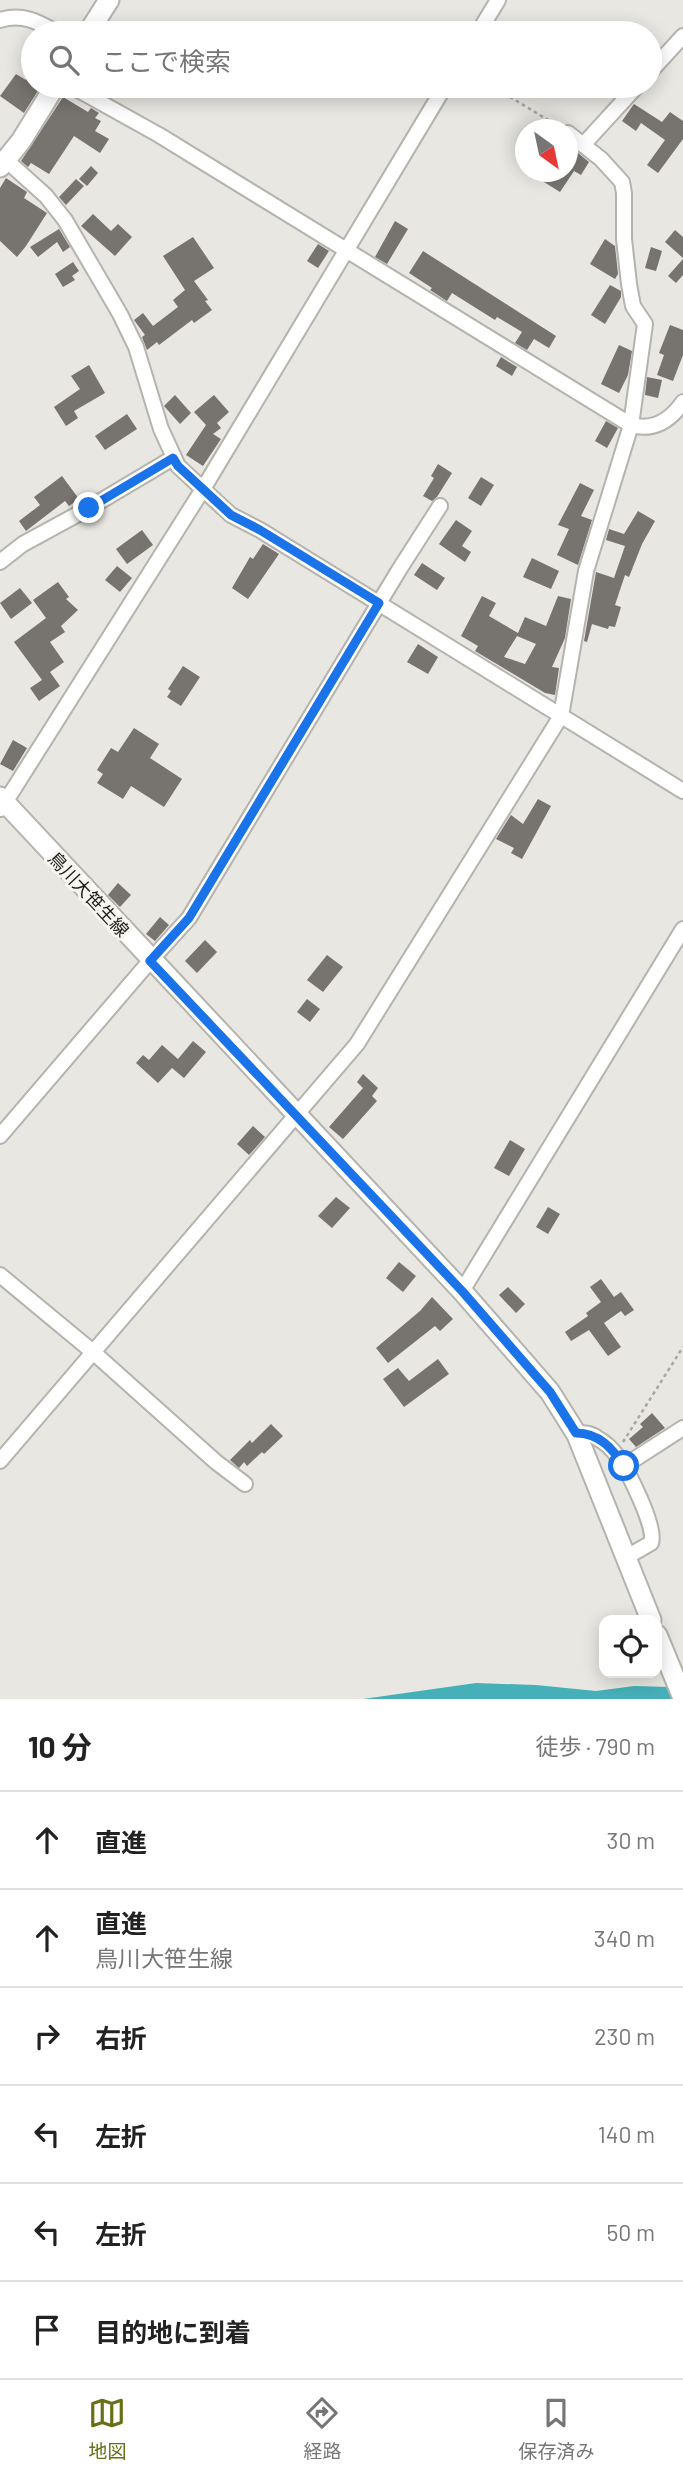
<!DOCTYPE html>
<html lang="ja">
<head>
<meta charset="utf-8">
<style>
	:root { --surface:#fff; --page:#f6f6f6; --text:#222; --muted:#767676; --line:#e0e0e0; --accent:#686f14 }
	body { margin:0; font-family:Barlow,"Noto Sans JP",sans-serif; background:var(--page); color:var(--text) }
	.controls { position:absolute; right:21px; bottom:21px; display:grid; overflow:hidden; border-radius:14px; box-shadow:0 4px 18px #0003 }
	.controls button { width:63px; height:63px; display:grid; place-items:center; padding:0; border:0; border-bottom:2px solid var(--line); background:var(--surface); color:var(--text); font:35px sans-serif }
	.compass { position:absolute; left:515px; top:119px; width:63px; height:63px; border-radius:50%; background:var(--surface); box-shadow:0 4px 18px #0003; rotate:147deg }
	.stop { position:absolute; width:21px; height:21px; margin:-16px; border:5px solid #1a73e8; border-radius:50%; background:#fff }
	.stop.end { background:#1a73e8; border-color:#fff; box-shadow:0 2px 7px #0008 }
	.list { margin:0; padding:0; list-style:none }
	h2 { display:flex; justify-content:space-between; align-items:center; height:91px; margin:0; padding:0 28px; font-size:30px }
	h2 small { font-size:23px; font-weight:400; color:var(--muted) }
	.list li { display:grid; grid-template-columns:46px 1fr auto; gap:21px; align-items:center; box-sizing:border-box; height:98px; padding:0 28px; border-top:2px solid var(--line) }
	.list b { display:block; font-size:26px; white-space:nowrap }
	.list p { margin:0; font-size:23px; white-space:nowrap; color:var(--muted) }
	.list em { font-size:23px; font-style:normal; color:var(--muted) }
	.icon { flex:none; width:38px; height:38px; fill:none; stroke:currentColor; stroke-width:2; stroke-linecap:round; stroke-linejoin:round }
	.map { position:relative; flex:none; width:683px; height:1699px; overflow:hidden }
	.search { position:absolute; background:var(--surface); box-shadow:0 4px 18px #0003; left:21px; right:21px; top:21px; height:77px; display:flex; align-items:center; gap:18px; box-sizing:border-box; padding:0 24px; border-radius:38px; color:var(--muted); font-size:26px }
	.sheet { height:679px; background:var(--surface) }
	nav { display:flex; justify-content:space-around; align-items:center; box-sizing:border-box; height:98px; border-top:2px solid var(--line); background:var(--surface); font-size:19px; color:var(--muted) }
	nav a { display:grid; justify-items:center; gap:4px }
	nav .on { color:var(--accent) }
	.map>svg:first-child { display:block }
	.water { fill:#46b0b8 }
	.building { fill:#77736e; fill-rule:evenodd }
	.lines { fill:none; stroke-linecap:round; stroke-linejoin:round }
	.street-casing { stroke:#b4b3ad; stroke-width:18 }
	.secondary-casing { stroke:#b4b3ad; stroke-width:23 }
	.path { stroke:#a8a8a3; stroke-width:2.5; stroke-dasharray:3.5 3.5; stroke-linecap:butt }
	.street { stroke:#fff; stroke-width:14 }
	.secondary { stroke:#fff; stroke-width:19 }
	.route { stroke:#1a73e8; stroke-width:9 }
	.labels { text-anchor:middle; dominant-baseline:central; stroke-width:6; stroke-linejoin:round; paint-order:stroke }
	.street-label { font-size:18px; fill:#1c1c1a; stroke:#f6f5ee }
</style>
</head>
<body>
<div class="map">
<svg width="683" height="1699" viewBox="0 0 683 1699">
	<rect width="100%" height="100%" fill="#e8e7e1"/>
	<path class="water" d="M476,1683L536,1685L596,1691L634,1686L670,1687L683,1699H363Z"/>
	<g class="building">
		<path d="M33,67V86H41L24,113L0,96L16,74L26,80Z"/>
		<path d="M63,97L88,112L91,108L99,113L95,118L101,121L95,131L109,139L100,153L74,136L49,174L31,163L28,167L21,161Z"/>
		<path d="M634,104L662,122L670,112L683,121V139L658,173L647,165L665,140L641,123L636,131L622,121Z"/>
		<path d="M568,145L589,162L581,175L574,171L560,192L528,172H568Z"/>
		<path d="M91,166L98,173L87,186L79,179Z"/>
		<path d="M6,178L27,192L24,198L47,213L26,246L17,257L0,241V188Z"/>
		<path d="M76,179L84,186L66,205L59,197Z"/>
		<path d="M93,214L111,231L118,224L132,237L115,256L81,226Z"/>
		<path d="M395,221L408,229L387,264L375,257Z"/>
		<path d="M59,229L70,247L63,252L57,242L38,257L30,247Z"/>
		<path d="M675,230L683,237V258L665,242Z"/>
		<path d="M193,237L214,268L194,281L208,300L205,301L212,310L194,323L192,320L159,345L157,342L147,350L142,337L145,335L134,320L143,313L153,326L178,307L173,300L185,290L163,256Z"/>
		<path d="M605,239L615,246L618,274L615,279L590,264Z"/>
		<path d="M318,244L329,251L318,268L307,261Z"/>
		<path d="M651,247L662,251L656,271L645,268Z"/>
		<path d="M423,251L556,336L549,348L534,339L527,350L515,343L522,332L497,317L495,320L452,293L447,301L430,290L432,288L409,273Z"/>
		<path d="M683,259V275L676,283L668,276Z"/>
		<path d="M73,262L79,271L72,276L75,280L63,287L55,274Z"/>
		<path d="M610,285L621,291V297L605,324L591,315Z"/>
		<path d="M670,325L683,330V355L673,381L657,375L664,355L659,353Z"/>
		<path d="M619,345L632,351L628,375L619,393L601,384Z"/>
		<path d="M501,357L517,367L512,376L496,366Z"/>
		<path d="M89,365L105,393L74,411L78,418L66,426L54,407L80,389L71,376Z"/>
		<path d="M647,377L662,380L658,398L645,395Z"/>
		<path d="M175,395L191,413L180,424L164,406Z"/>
		<path d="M214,395L229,412L217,423L221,428L213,434L221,439L203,466L186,455L206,425L194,412Z"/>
		<path d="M127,414L137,429L105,450L95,436Z"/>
		<path d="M606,421L618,428L607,448L595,441Z"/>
		<path d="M438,464L452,473L437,497L432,501L423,496L434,478L431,476Z"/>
		<path d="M62,476L79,499L69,506L65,501L26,531L19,521L40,505L34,497Z"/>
		<path d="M481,477L494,485L481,506L468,498Z"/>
		<path d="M580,483L594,490L581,516L592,520L578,565L557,555L569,529L558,525Z"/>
		<path d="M638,511L655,521L642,544L629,577L625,575L615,605L621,607L615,627L609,626L608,629L592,624L587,642L584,641L596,572L614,578L625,546L606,540L609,529L624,534Z"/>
		<path d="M456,520L472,531L462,546L471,552L465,562L439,544Z"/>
		<path d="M142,530L153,545L127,564L116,549Z"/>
		<path d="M263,544L279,554L248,599L232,588L250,557L253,559Z"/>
		<path d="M532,558L559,571L551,589L523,577Z"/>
		<path d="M422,563L445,578L437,590L414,575Z"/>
		<path d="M117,566L132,578L120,592L105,580Z"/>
		<path d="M58,582L69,597L66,599L78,610L61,626L65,632L50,642L64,662L50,672L60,686L39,701L30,688L42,680L14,642L46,618L33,600Z"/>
		<path d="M20,588L32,603L11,619L0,603Z"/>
		<path d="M482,596L496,603L489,616L518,633L525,617L546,626L558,596L571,599L565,638L552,667L559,668L555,695L545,693L475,651L478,646L461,636ZM517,636L536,644L525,664L504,657Z"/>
		<path d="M418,644L438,657L428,674L407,662Z"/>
		<path d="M183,666L200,677L181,706L167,697L171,691L168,689Z"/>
		<path d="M134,728L159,744L150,758L182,779L164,807L131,786L123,799L97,783L103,774L97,770L111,748L118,752Z"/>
		<path d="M13,740L27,748L13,771L0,764Z"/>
		<path d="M538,799L551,806L522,859L511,853L514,848L496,839L511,815L523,824Z"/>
		<path d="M118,883L131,895L120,907L108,895Z"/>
		<path d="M160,917L169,925L155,941L146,934Z"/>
		<path d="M205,940L217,952L197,973L185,961Z"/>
		<path d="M327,955L343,967L323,992L307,980Z"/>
		<path d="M307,999L320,1009L310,1022L297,1012Z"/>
		<path d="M193,1041L206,1052L184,1078L172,1068L158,1083L136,1063L143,1055L149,1060L162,1045L178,1059Z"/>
		<path d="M363,1074L378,1088L372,1096L377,1101L343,1139L329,1127L363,1088L357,1082Z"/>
		<path d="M253,1126L265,1137L249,1155L237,1144Z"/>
		<path d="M510,1140L525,1149L509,1176L494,1168Z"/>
		<path d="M336,1197L350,1208L332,1228L318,1216Z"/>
		<path d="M548,1207L560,1214L548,1234L536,1227Z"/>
		<path d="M399,1262L416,1276L403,1292L386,1278Z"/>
		<path d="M601,1279L614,1297L621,1292L634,1310L625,1316L621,1311L604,1323L621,1347L608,1356L589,1330L571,1341L565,1332L588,1316L586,1313L601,1302L590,1287Z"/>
		<path d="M508,1287L525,1304L516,1313L499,1295Z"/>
		<path d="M432,1297L453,1319L440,1331L435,1326L388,1363L376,1348L420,1311Z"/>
		<path d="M438,1359L449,1374L404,1407L383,1379L398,1368L409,1381Z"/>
		<path d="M652,1413L665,1428L636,1447L629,1439L643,1427L640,1424Z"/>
		<path d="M271,1424L283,1436L264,1454L262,1452L247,1466L244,1462L239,1468L230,1460L250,1440L252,1443Z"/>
	</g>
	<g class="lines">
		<g class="street-casing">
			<g id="street">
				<path d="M0,20C23,13 38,22 58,33"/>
				<path d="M478,33L498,0"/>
				<path d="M650,72L683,36"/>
				<path d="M71,86L159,135L631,425C653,431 670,421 683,402"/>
				<path d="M583,145L637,86"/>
				<path d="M6,160L46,196L65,220L120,314L136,347L161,429L178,466L231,515L260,530L683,791"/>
				<path d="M0,562L23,544L89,508L173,458"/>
				<path d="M1,809L203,489L445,86"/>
				<path d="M0,1136L150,961L189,918L399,570L440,506"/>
				<path d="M0,1275L93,1352L216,1462L245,1484"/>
				<path d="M462,1291L683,929"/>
				<path d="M576,1433C584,1433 591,1433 597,1438C605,1442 612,1449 618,1457C628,1471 657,1528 651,1543L625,1558"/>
				<path d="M0,1461L357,1044L561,716L586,571L631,425L645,324L633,306L629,284L624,239V193L622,182L601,159L568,133"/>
				<path d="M624,1466L683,1428"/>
			</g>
		</g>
		<g class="secondary-casing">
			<g id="secondary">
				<path d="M88,33L109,0"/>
				<path d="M0,167L21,141L55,86"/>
				<path d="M0,797L462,1291L550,1392L577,1435L651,1620"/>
				<path d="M657,1635L683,1698"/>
			</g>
		</g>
		<g class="path">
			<path d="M492,86L558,126"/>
			<path d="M623,1442L683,1347"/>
		</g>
		<use href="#street" class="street"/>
		<use href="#secondary" class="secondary"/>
	</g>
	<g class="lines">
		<path class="route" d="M89,508L173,458L178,466L231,515L260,530L379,603L189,918L150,961L462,1291L550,1392L576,1433C599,1433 612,1448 624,1466"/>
	</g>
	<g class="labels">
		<g class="street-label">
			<text transform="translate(89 894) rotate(47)">鳥川大笹生線</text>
		</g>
	</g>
</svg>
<div class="controls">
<button><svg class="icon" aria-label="locate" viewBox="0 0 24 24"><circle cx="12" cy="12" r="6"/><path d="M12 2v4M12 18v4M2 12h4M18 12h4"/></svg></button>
</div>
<svg class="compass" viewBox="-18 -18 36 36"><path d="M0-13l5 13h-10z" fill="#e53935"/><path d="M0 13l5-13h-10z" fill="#767676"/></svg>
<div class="stop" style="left:624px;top:1466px"></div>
<div class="stop end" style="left:89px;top:508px"></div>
<div class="search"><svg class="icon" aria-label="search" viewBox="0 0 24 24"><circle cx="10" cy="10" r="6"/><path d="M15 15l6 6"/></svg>ここで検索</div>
</div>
<section class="sheet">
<h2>10 分<small>徒歩 · 790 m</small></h2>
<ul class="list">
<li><svg class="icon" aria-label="ahead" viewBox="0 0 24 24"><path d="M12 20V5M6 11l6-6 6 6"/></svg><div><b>直進</b></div><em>30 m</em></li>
<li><svg class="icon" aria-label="ahead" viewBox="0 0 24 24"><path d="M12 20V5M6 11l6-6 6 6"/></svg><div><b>直進</b><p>鳥川大笹生線</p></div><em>340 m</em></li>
<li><svg class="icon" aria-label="right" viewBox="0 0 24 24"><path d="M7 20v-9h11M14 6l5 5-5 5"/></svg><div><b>右折</b></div><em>230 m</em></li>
<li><svg class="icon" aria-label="left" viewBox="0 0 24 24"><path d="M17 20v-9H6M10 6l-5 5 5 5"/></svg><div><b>左折</b></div><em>140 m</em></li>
<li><svg class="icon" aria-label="left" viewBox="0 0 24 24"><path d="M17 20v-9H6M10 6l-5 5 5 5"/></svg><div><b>左折</b></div><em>50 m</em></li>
<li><svg class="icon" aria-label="arrive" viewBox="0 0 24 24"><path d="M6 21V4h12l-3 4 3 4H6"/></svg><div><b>目的地に到着</b></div></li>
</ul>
</section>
<nav>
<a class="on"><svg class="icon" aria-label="map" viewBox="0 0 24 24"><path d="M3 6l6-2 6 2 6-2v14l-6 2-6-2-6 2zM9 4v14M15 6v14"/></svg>地図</a>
<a><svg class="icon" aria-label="directions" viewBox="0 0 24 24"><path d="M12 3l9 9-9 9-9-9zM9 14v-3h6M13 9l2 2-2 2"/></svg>経路</a>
<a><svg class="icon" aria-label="saved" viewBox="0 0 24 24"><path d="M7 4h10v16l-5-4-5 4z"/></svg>保存済み</a>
</nav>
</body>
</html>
